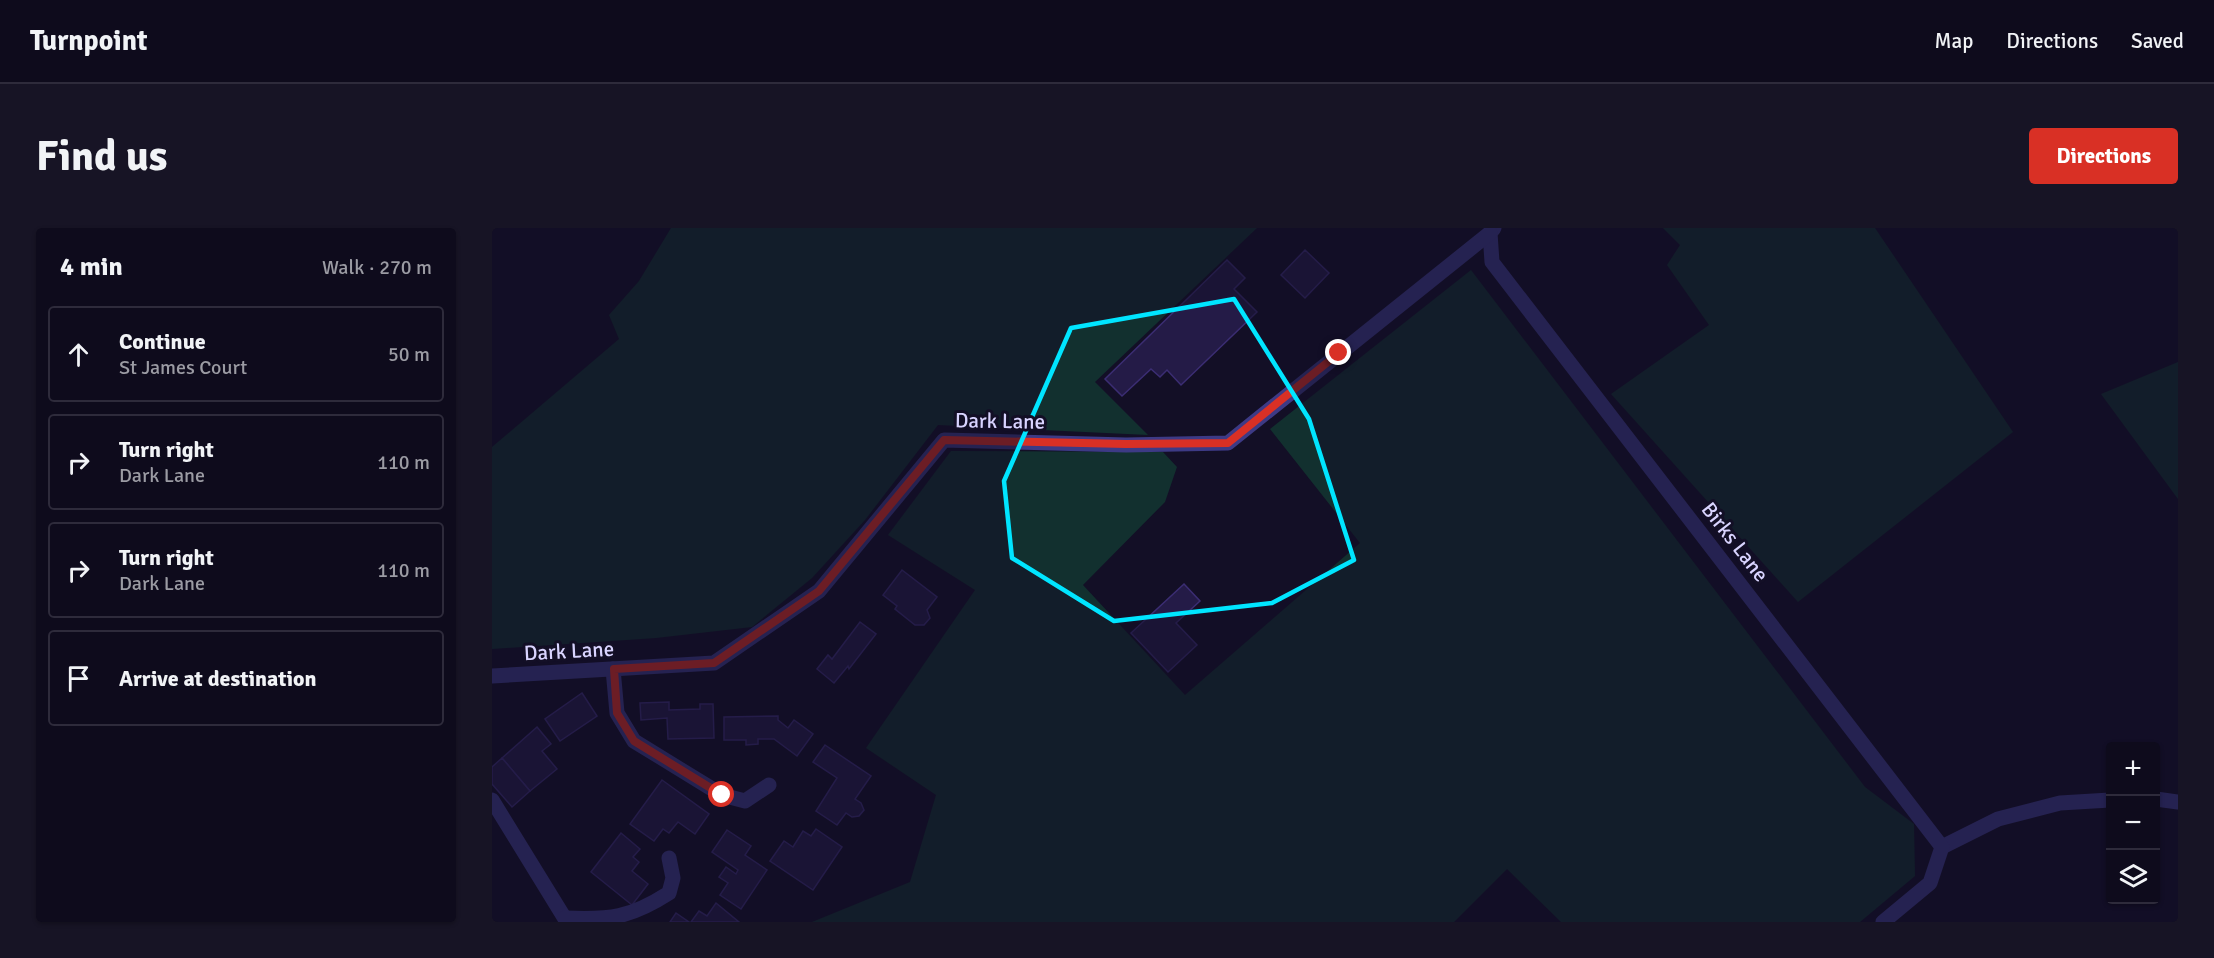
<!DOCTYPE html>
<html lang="en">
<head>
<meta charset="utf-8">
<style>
	:root { --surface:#0e0b1c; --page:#171425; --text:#f1f3f6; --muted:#9b9ba3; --line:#2e2b3b; --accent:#d93025 }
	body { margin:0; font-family:Signika,sans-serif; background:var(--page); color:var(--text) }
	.controls { position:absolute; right:18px; bottom:18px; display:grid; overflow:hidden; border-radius:6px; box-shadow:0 2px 4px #0004 }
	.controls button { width:54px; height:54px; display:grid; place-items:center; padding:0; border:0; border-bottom:2px solid var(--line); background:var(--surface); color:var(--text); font:30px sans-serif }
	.stop { position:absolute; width:18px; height:18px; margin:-14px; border:4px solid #d93025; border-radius:50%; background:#fff }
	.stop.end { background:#d93025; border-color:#fff; box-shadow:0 2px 6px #0008 }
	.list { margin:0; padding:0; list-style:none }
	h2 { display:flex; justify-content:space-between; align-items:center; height:78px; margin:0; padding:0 24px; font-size:26px }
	h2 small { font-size:20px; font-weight:400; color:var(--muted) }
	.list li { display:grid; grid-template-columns:39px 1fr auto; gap:18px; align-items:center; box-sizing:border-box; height:96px; margin:0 12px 12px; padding:0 12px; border:2px solid var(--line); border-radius:6px }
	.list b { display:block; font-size:22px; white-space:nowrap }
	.list p { margin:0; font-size:20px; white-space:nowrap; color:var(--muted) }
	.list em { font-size:20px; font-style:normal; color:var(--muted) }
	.icon { flex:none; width:33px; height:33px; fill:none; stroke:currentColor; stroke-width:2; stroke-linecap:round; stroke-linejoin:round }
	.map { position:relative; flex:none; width:1686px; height:694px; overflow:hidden; border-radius:6px }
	header { display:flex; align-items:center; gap:36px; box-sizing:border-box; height:84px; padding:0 30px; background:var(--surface); border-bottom:2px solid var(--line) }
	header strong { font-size:28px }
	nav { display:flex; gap:33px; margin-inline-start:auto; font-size:21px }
	.intro { display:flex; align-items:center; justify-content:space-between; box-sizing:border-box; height:144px; padding:0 36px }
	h1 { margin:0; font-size:42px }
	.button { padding:15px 27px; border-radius:6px; background:var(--accent); color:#fff; font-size:21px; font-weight:700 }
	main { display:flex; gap:36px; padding:0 36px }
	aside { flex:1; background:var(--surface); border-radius:6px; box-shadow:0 2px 4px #0004 }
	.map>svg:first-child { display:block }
	.green { fill:#12302f }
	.building { fill:#241b47; stroke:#3b2d73; stroke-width:1.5 }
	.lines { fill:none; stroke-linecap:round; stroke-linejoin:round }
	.service { stroke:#3d3a85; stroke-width:15 }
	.minor { stroke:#3d3a85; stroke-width:15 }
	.route { stroke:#d93025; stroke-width:8 }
	.marked { fill:none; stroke:#00e5ff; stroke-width:4.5; stroke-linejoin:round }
	.labels { text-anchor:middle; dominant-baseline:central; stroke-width:6; stroke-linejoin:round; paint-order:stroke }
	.street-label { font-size:21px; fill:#d9d4ff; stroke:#130f26 }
</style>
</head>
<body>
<header>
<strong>Turnpoint</strong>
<nav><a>Map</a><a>Directions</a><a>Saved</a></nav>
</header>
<div class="intro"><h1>Find us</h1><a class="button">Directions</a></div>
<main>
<aside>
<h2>4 min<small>Walk · 270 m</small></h2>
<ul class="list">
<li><svg class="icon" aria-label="ahead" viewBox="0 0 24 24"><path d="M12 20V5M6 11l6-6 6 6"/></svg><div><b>Continue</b><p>St James Court</p></div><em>50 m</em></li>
<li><svg class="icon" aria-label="right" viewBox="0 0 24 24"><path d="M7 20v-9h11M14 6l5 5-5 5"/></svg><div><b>Turn right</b><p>Dark Lane</p></div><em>110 m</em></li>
<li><svg class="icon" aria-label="right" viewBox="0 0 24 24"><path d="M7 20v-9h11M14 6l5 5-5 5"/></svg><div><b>Turn right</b><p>Dark Lane</p></div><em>110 m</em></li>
<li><svg class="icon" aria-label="arrive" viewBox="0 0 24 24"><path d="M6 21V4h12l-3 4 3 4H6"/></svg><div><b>Arrive at destination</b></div></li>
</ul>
</aside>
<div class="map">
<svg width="1686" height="694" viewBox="0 0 1686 694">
	<rect width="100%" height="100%" fill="#130f26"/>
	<g class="green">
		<path d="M179,0H765L603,154L656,207L446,197L373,292L320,350L260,399L164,410L0,421V219L127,111L117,87L147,53Z"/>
		<path d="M1171,0H1383L1521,204L1306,374L1119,166L1217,97L1175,37L1188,17Z"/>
		<path d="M979,42L1373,559L1422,596L1423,648L1368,694H1069L1015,641L962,694H320L418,654L444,567L374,520L483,362L396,307L459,223L671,224L685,239L673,274L591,357L693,467L868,315L778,201Z"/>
		<path d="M1686,134V271L1609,166Z"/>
	</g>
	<g class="building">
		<path d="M813,22L837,45L813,70L789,47Z"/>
		<path d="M735,32L753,50L742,61L765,84L689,157L675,142L668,149L659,141L630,168L613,151Z"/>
		<path d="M410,342L445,369L435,382L438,390L432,397H423L403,381L405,378L391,367Z"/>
		<path d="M692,356L708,373L684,395L705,417L676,444L639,405Z"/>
		<path d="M368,394L384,406L357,441L356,438L342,455L325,441L336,427L340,431Z"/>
		<path d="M90,465L105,488L68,513L53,491Z"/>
		<path d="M177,474V482L208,481V476H221L222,510L176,511L175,490L149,492L148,475Z"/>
		<path d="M286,488V492L296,500L302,492L321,506L305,528L282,511H266V516L254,517V512H232V489Z"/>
		<path d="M45,499L59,516L50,523L65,541L38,563L10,530Z"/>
		<path d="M333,517L379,548L363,571L369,575L372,582L367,588L360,589L354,585L345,597L324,583L345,550L321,534Z"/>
		<path d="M10,530L38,563L20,579L0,556V539Z"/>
		<path d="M170,552L217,586L203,606L186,594L177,605L171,601L162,613L138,596Z"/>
		<path d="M324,601L350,619L321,662L278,633L292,613L301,619L311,603L319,608Z"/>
		<path d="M235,602L259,618L253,627L275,642L249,681L228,667L236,655L227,649L234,639L244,646L246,642L220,624Z"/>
		<path d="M129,605L148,621L141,629L147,634L140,643L156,656L140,677L99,644Z"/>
		<path d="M224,675L247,694H199L207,683L215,688Z"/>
		<path d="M184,685L197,694H178Z"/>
	</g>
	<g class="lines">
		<g class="service">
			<path d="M1664,571L1686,574"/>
			<path d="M1450,619L1506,591L1568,575L1618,572"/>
		</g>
		<g class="minor">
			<path d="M1002,0L998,5L1000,34L1450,619L1438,655L1391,694"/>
			<path d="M121,441L125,485L142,513L230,567L253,573L277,557"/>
			<path d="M0,448L222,435L327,363L452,212L634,217L736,215L998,5"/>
			<path d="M0,572L75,694"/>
			<path d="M73,690C118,692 138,690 177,665L181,650L177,630"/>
		</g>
	</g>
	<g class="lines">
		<path class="route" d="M230,567L142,513L125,485L122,441L222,435L327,363L452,212L634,216L736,215L847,125"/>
	</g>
	<path d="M0 0H1686V694H0ZM742,71L817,191L862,332L780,375L622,393L520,330L512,253L579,100Z" fill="#130f26" fill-opacity=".55" fill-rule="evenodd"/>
	<path class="marked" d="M742,71L817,191L862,332L780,375L622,393L520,330L512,253L579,100Z"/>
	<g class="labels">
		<g class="street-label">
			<text transform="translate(508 193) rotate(1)">Dark Lane</text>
			<text transform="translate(1243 314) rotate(52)">Birks Lane</text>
			<text transform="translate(77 423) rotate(-3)">Dark Lane</text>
		</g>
	</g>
</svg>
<div class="controls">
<button>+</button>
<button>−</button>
<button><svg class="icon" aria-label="layers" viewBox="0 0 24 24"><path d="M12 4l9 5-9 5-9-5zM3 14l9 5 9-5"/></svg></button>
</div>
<div class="stop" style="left:230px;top:567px"></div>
<div class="stop end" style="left:847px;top:125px"></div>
</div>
</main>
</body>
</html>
